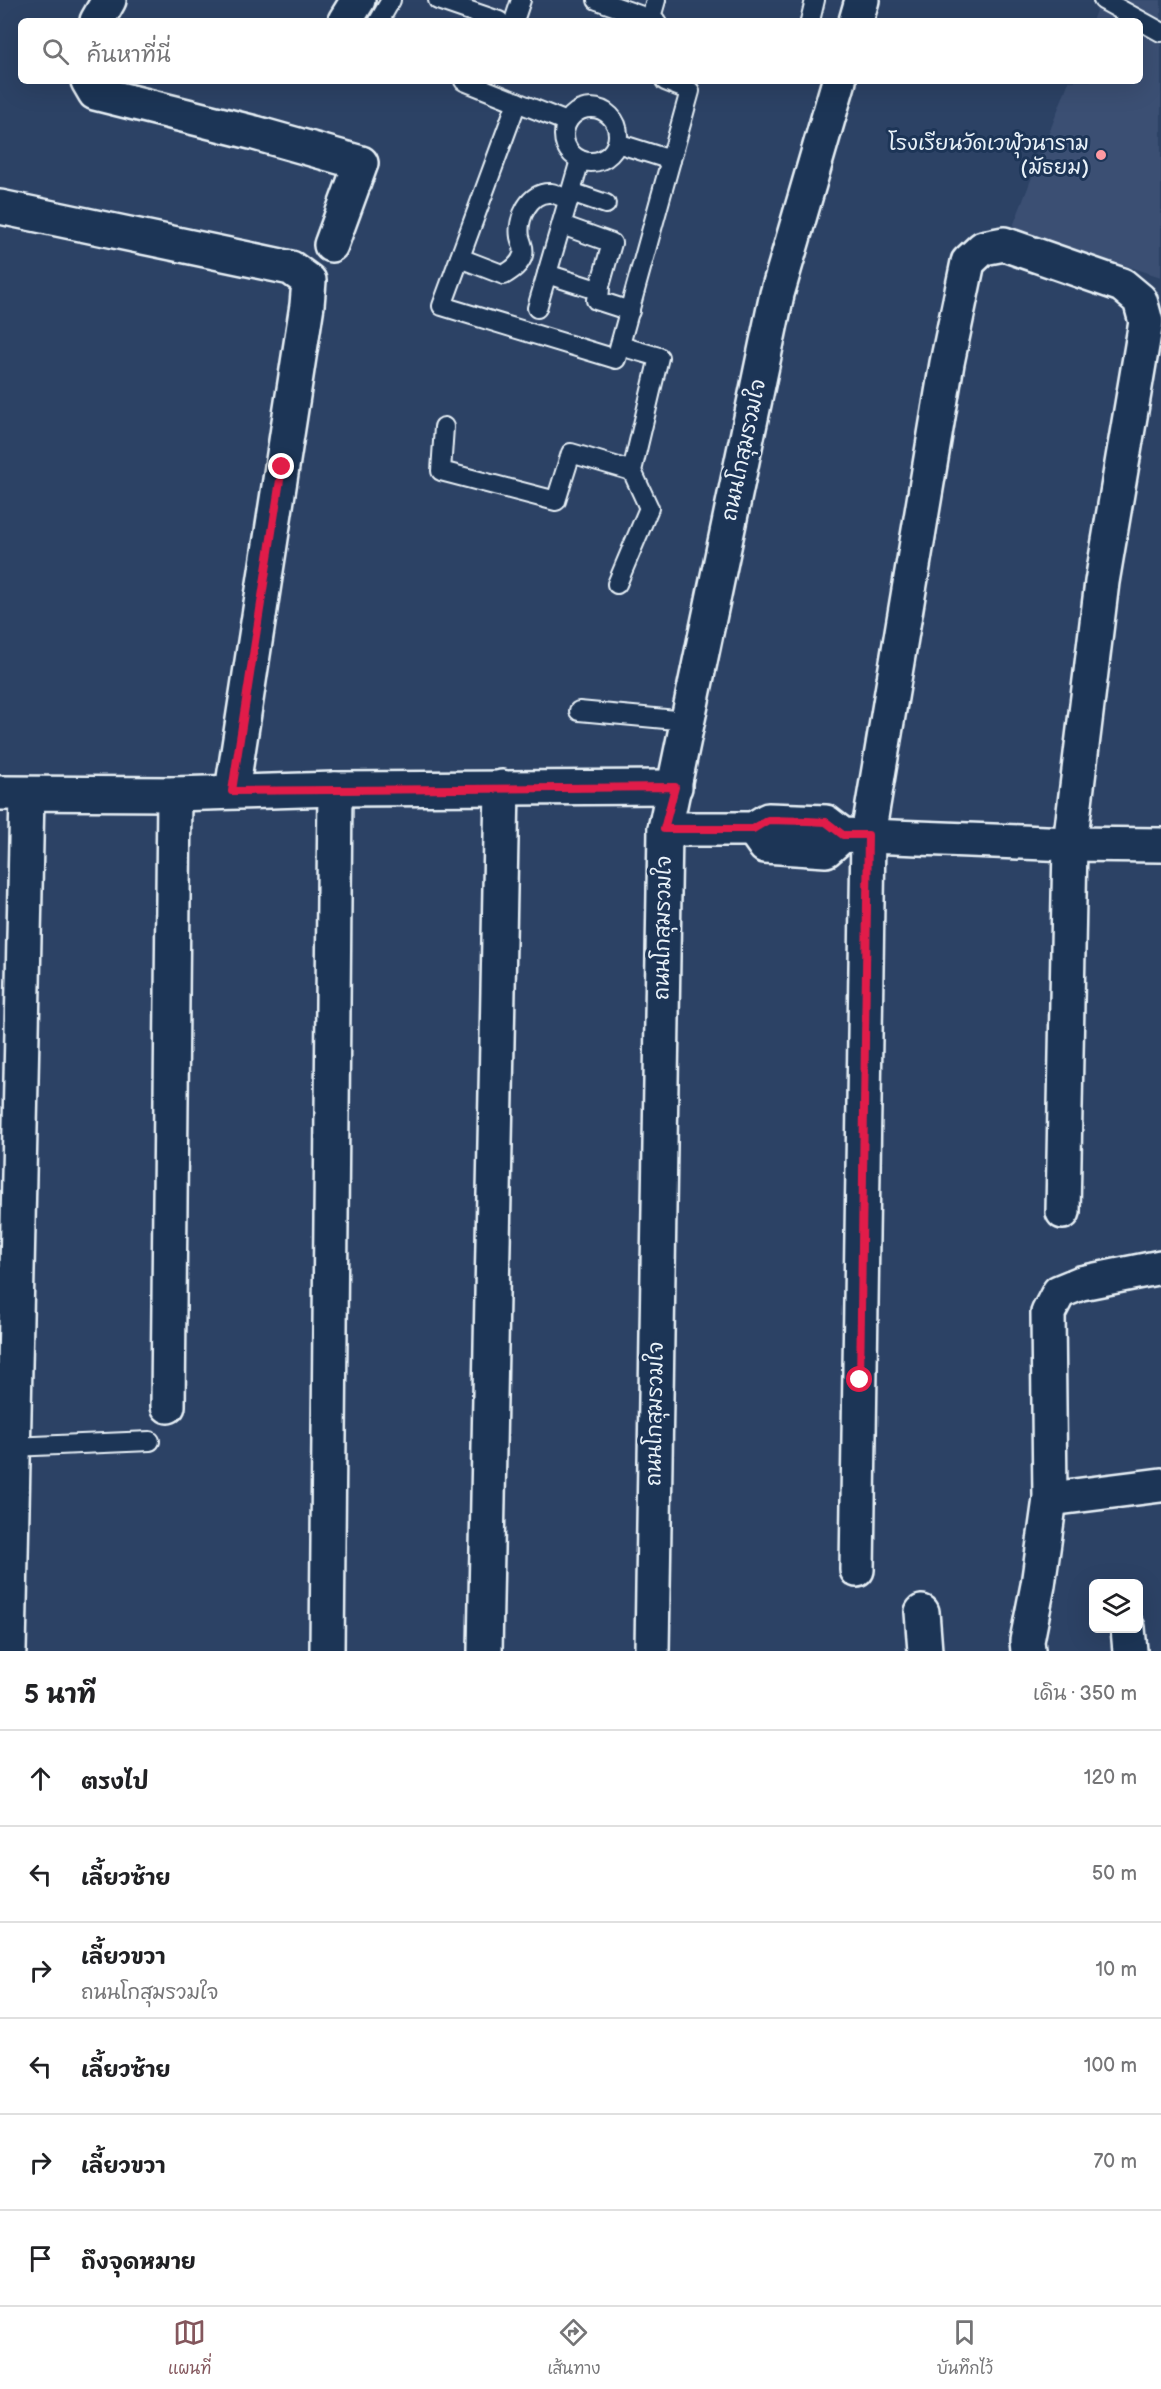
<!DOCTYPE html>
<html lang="th">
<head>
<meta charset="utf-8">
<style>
	:root { --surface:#fff; --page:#f6f6f6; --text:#202124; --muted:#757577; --line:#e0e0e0; --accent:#84575d }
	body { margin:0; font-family:"Balsamiq Sans","Playpen Sans Thai",sans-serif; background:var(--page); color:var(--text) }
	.controls { position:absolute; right:18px; bottom:18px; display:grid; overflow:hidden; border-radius:9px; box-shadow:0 6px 24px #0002 }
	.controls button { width:54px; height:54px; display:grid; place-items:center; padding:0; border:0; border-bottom:2px solid var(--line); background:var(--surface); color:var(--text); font:30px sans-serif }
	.stop { position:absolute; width:18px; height:18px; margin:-14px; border:4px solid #e11d48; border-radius:50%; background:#fff }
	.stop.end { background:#e11d48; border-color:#fff; box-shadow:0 2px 6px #0008 }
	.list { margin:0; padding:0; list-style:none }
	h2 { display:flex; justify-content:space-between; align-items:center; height:78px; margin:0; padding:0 24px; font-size:26px }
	h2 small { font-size:20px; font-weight:400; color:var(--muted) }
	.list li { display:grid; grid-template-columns:39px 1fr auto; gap:18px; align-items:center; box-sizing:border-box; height:96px; padding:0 24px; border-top:2px solid var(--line) }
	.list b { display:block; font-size:22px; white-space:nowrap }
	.list p { margin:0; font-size:20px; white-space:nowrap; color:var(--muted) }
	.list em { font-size:20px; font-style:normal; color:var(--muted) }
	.icon { flex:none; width:33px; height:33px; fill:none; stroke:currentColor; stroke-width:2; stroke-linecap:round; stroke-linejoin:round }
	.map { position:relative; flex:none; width:1161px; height:1651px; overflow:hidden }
	.search { position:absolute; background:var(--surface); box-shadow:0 6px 24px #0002; left:18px; right:18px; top:18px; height:66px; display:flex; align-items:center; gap:15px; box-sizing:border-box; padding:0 21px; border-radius:9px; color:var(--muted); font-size:22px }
	.sheet { height:654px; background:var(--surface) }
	nav { display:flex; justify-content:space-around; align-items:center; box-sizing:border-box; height:84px; border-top:2px solid var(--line); background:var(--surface); font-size:16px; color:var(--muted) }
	nav a { display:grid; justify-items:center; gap:3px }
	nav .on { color:var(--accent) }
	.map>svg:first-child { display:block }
	.built { fill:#3b4f73 }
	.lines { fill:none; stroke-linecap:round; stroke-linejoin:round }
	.lane-casing { stroke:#e8f1f8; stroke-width:22 }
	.street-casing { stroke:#e8f1f8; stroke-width:38 }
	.secondary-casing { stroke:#e8f1f8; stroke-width:38 }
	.lane { stroke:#1d3557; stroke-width:18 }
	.street { stroke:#1d3557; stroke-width:33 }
	.secondary { stroke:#1d3557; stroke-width:33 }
	.route { stroke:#e11d48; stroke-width:8 }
	.poi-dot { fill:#ff9aa2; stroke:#1d3557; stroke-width:2 }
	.labels { text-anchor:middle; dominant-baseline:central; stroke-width:6; stroke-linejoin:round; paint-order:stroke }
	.poi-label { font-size:21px; fill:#e8f1f8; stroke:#1d3557; text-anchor:end }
	.street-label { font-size:21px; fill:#e8f1f8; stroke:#1d3557 }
</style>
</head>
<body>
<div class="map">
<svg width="1161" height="1651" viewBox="0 0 1161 1651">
	<rect width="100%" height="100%" fill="#2c4265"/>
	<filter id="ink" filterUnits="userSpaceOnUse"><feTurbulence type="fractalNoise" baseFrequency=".0167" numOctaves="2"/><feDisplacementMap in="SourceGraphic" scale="12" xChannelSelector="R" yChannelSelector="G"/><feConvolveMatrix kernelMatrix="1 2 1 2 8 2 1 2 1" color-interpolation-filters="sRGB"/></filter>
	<g filter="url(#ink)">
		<path class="built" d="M1100,0H1161V277L1012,229L1069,81H1140V21H1092Z"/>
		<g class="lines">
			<g class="lane-casing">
				<g id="lane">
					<path d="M438,0L499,21"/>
					<path d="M597,0L656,21"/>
					<path d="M1103,0L1161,32"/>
					<path d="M379,21L391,0"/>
					<path d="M514,21L521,0"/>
					<path d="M650,21L656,0"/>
					<path d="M810,21L815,0"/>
					<path d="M464,81L567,122"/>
					<path d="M517,102L442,306L616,359L690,91L665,81"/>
					<circle cx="591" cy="135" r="27"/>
					<path d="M617,143L671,160"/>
					<path d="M571,192L606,204"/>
					<path d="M562,225L612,243L596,300L630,311"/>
					<path d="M460,258L504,275C512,270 520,265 523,255C525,248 522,245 520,237C517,219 529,191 551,193C557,194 563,198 569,200"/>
					<path d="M547,274L600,291"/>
					<path d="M537,308L580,160"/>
					<path d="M444,427L441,471L556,501L571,453L632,471"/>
					<path d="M617,584L649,508L632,471L659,357L620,346"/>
					<path d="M579,711L687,721"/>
					<path d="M12,1447L150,1441"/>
				</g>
			</g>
			<g class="street-casing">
				<g id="street">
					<path d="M97,21L109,0"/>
					<path d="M345,21L358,0"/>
					<path d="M88,81L95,93L255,133L361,163L331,245"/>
					<path d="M0,207L291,268L309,281L307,305L232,791"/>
					<path d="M0,793L174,794L335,789L675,787"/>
					<path d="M665,829H753L768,820L826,822L843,835L1070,844L1161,845"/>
					<path d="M753,829L765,846L826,850L843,835"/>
					<path d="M168,1406L174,794"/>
					<path d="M1050,1499L1161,1485"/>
					<path d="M857,1570L868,835L947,363L968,262L983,248L1004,244L1122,285L1140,300L1146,322L1102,582L1070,844L1063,1212"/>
					<path d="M922,1612L925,1651"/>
					<path d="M1128,1628L1130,1651"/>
					<path d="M9,1651L27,794"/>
					<path d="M327,1651L335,789"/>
					<path d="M485,1651L502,787"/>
					<path d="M1028,1651L1027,1641L1038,1585L1050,1499L1048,1313L1059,1292L1081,1283L1161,1267"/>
				</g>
			</g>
			<g class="secondary-casing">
				<g id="secondary">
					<path d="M856,21L862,0"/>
					<path d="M652,1651L665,829L777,294L839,81"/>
				</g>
			</g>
			<use href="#lane" class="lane"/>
			<use href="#street" class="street"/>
			<use href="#secondary" class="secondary"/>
		</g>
	</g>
	<g class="lines" filter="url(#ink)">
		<path class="route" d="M282,467L232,791L675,787L664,829H753L768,820L807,821L826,822L843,835H868L860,1380"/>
	</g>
	<circle class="poi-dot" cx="1101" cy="155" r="6"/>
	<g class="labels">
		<g class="poi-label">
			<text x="1089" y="143">โรงเรียนวัดเวฬุวนาราม<tspan x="1089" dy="24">(มัธยม)</tspan></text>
		</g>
		<g class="street-label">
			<text transform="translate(744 450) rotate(-78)">ถนนโกสุมรวมใจ</text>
			<text transform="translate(663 928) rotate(-89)">ถนนโกสุมรวมใจ</text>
			<text transform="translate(655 1414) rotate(-89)">ถนนโกสุมรวมใจ</text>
		</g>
	</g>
</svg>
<div class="controls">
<button><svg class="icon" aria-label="layers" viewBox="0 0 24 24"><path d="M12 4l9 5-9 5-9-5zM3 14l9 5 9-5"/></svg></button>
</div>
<div class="stop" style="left:860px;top:1380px"></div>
<div class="stop end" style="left:282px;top:467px"></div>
<div class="search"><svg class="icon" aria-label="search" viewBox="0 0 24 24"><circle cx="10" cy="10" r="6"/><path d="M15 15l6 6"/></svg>ค้นหาที่นี่</div>
</div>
<section class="sheet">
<h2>5 นาที<small>เดิน · 350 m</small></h2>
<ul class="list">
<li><svg class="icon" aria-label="ahead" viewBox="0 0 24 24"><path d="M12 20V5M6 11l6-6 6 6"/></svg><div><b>ตรงไป</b></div><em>120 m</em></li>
<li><svg class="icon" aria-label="left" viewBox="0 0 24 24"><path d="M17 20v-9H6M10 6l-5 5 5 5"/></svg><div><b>เลี้ยวซ้าย</b></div><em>50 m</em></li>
<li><svg class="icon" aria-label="right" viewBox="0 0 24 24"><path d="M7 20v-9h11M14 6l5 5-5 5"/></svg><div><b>เลี้ยวขวา</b><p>ถนนโกสุมรวมใจ</p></div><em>10 m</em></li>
<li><svg class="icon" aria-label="left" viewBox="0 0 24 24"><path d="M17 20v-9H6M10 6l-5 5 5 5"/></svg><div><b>เลี้ยวซ้าย</b></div><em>100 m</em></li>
<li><svg class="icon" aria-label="right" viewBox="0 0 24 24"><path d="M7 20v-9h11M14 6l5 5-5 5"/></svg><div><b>เลี้ยวขวา</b></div><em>70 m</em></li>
<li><svg class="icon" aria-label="arrive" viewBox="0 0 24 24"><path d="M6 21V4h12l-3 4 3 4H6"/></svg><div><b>ถึงจุดหมาย</b></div></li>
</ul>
</section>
<nav>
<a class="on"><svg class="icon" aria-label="map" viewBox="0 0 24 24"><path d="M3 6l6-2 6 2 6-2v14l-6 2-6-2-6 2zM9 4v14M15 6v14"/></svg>แผนที่</a>
<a><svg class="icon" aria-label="directions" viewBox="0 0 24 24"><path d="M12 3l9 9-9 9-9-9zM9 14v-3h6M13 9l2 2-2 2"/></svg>เส้นทาง</a>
<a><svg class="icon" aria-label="saved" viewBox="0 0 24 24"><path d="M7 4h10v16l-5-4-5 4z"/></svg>บันทึกไว้</a>
</nav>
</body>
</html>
